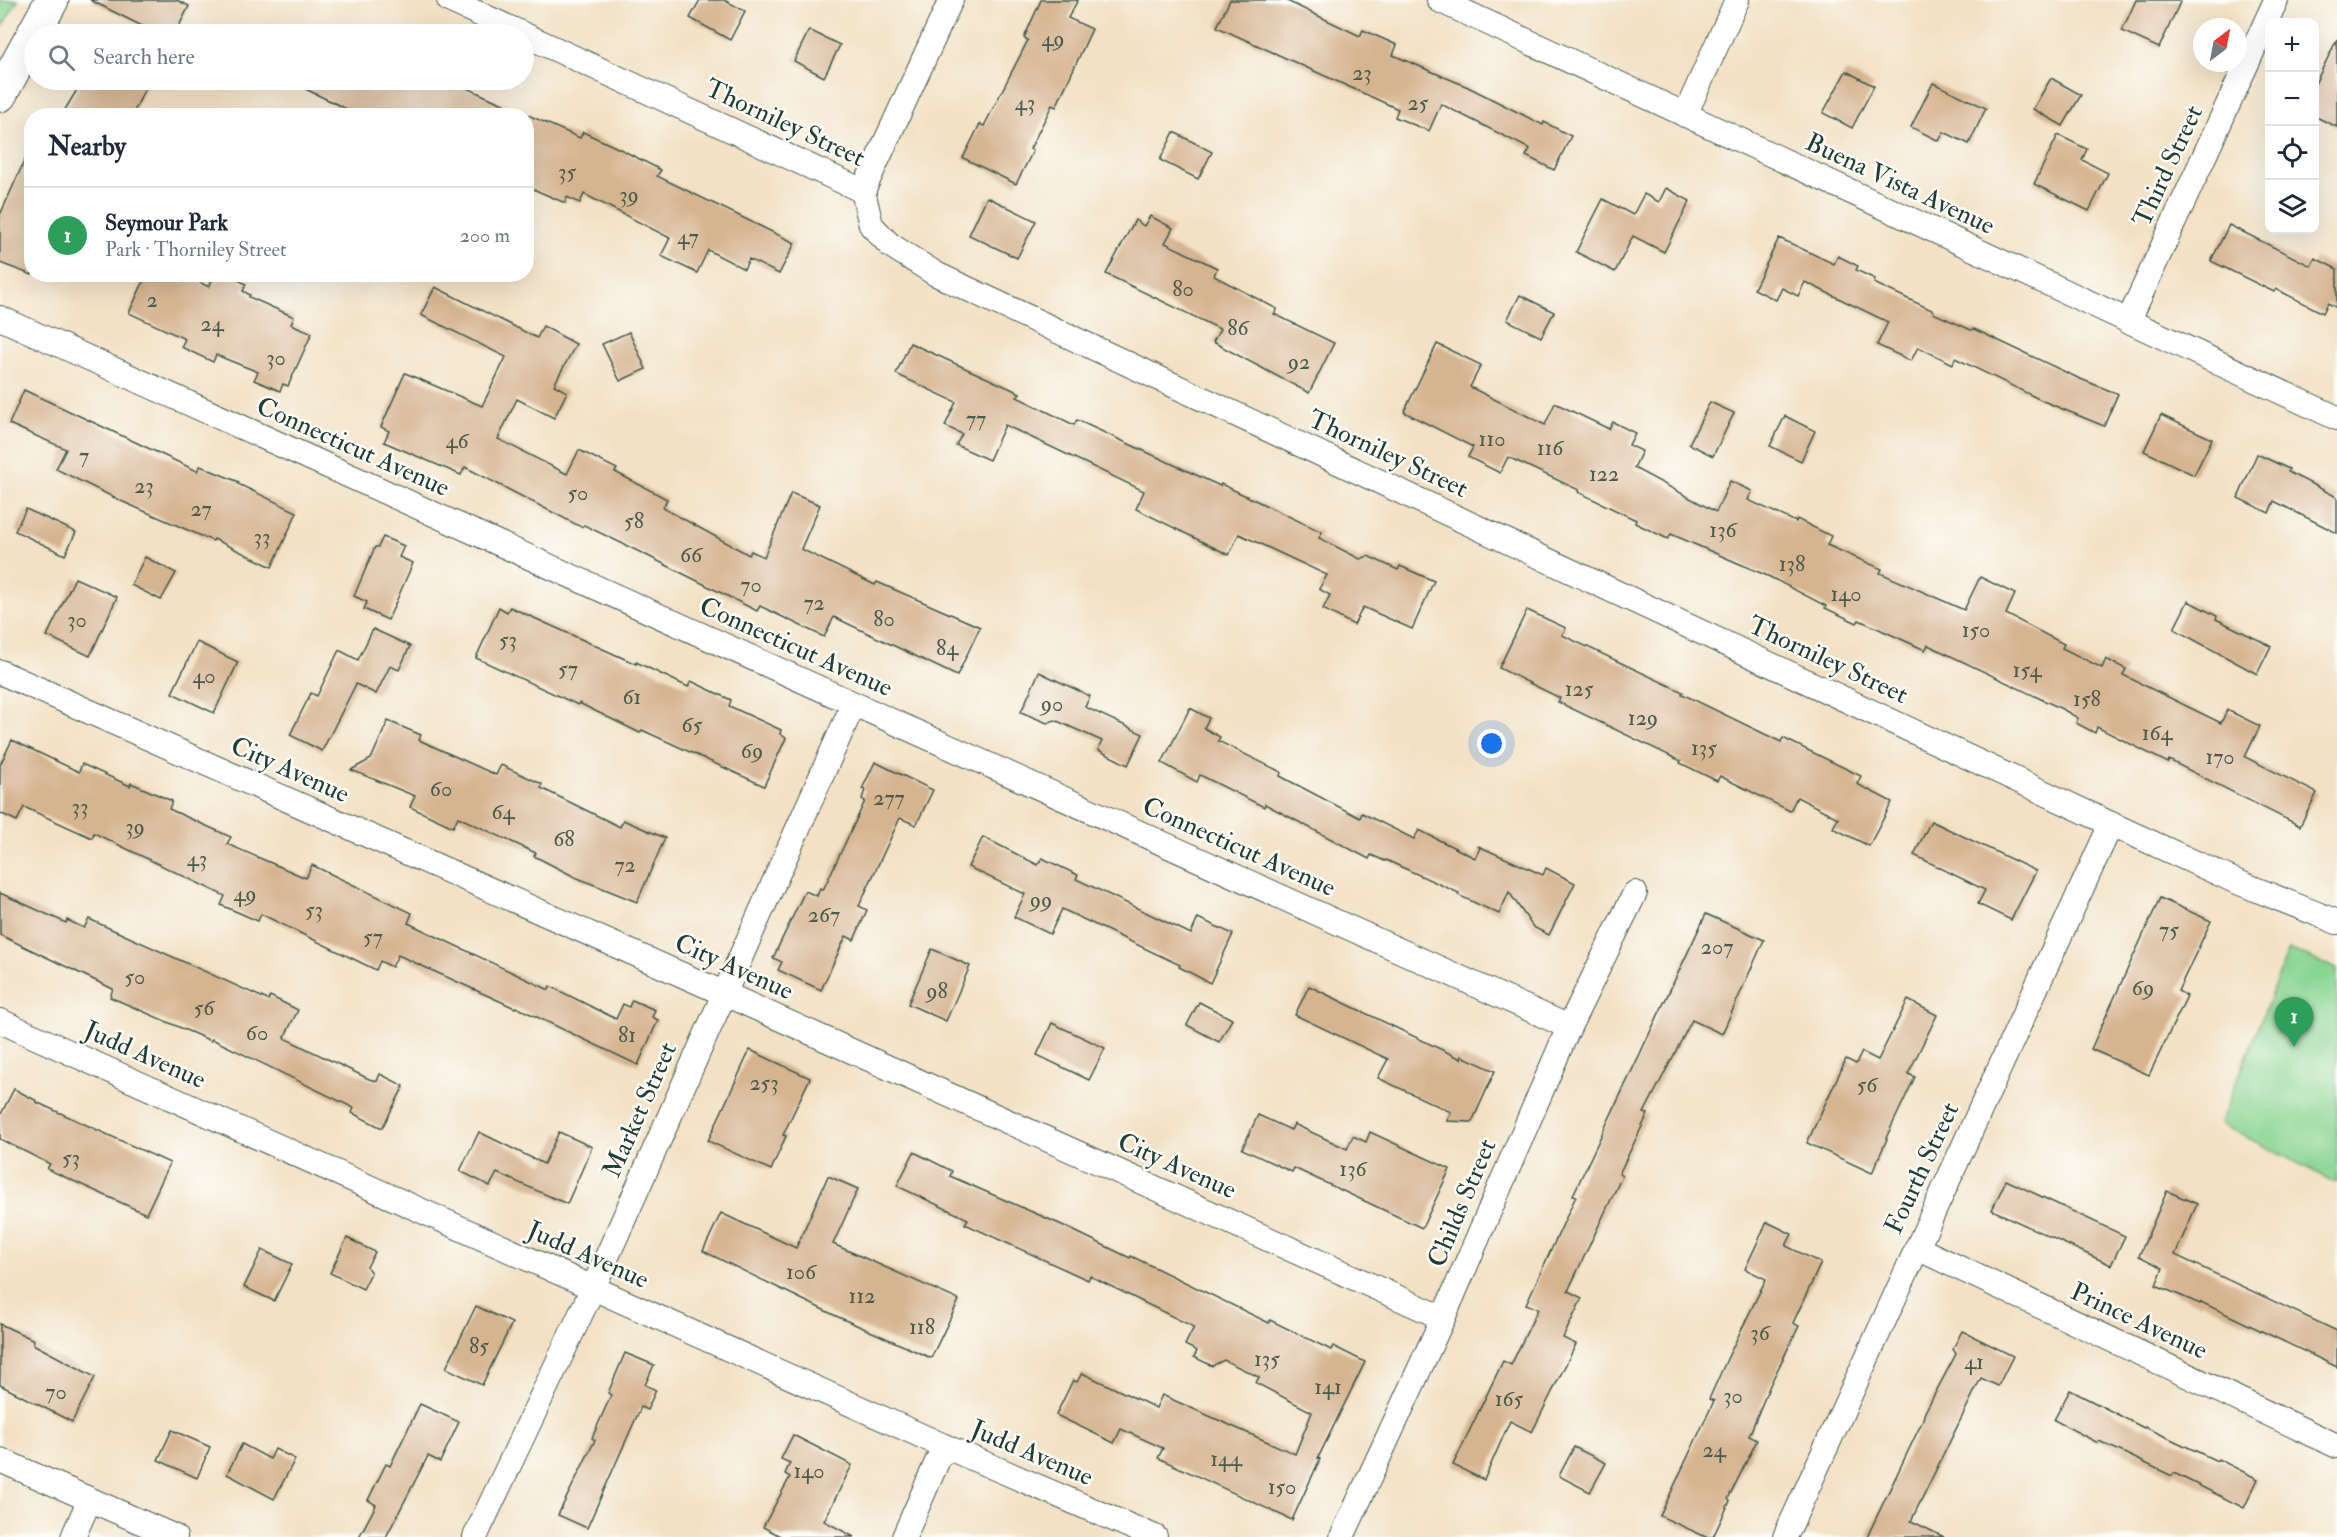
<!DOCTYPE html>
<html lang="en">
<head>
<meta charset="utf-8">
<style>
	:root { --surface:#fff; --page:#f6f6f7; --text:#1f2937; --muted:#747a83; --line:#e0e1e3; --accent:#d1495b }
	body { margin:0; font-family:"IM FELL Double Pica",serif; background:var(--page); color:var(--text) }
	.controls { position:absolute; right:18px; top:18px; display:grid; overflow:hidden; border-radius:12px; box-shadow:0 6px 24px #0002 }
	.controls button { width:54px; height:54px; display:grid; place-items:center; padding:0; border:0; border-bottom:2px solid var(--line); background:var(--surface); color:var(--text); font:30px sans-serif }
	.compass { position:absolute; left:2193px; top:18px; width:54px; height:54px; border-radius:50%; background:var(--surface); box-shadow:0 6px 24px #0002; rotate:32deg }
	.you { position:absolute; left:1492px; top:744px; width:21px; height:21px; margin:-15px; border:4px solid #fff; border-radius:50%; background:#1a73e8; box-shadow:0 0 0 9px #1a73e833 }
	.badge { display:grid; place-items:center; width:39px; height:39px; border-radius:50%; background:var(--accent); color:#fff; font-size:20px; font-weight:700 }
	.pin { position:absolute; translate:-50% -50px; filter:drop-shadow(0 2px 3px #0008) }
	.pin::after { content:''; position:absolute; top:32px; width:21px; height:18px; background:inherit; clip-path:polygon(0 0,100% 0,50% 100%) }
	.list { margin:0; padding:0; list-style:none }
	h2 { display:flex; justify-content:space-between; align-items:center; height:78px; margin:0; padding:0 24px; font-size:26px }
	h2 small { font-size:20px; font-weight:400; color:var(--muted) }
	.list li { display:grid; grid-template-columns:39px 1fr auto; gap:18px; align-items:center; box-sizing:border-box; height:96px; padding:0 24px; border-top:2px solid var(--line) }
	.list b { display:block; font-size:22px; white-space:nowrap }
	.list p { margin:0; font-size:20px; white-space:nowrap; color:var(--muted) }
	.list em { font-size:20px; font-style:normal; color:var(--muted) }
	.icon { flex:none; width:33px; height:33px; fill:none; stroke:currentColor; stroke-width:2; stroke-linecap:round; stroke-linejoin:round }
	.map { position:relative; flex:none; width:2337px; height:1537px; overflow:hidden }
	.search { position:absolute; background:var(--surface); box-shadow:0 6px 24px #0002; left:24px; top:24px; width:510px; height:66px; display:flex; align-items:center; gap:15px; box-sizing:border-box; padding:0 21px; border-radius:33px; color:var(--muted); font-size:22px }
	.panel { position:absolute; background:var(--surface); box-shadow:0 6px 24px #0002; left:24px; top:108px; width:510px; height:174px; border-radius:24px }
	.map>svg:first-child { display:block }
	.green { fill:#88d491; stroke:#548862; stroke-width:1.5 }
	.building { fill:#d5b490 }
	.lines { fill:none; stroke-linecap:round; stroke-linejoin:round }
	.street-casing { stroke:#3f564a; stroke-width:26 }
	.secondary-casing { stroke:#3f564a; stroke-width:35 }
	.street { stroke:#fff; stroke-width:24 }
	.secondary { stroke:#fff; stroke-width:33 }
	.labels { text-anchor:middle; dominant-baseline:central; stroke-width:5; stroke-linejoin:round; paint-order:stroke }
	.number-label { font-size:22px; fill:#4c5b4b }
	.street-label { font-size:26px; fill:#1f3d34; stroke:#fdfcf7 }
</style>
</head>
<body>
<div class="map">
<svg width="2337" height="1537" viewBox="0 0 2337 1537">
	<rect width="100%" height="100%" fill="#fdfcf7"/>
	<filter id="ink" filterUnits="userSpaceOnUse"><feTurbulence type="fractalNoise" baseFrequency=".0167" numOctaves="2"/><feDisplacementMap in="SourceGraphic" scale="12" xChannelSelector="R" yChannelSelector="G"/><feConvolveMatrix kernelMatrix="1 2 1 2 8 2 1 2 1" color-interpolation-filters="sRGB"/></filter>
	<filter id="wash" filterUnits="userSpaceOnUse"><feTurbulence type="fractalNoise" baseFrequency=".008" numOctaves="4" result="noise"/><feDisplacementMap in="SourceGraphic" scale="24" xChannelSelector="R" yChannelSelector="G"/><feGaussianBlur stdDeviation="1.35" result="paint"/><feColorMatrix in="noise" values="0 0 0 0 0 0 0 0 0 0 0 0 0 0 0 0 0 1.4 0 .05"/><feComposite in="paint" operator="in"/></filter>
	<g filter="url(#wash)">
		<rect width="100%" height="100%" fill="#f2e1c4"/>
		<g class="green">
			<path d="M0,0H18L0,30Z"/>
			<path d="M2289,949L2337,969V1183L2220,1124Z"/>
		</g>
		<g id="blocks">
			<g class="building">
				<path d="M90,0H177L189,6L175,34H158Z"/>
				<path d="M700,0H724L745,11L730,40L690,18Z"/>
				<path d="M1041,0H1078L1068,18L1092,29L1056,107L1052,105L1030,149L1033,151L1016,184L963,158L980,124L984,126L1028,40L1024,38Z"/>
				<path d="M1230,0H1285L1360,36L1363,30L1397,45L1393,55L1468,87L1543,125L1544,122L1571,136L1554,170L1526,156L1530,149L1441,104L1429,131L1395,117L1398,109L1217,27Z"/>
				<path d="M2136,0H2181L2159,48L2122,31Z"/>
				<path d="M809,30L840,45L824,77L794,61Z"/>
				<path d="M2337,39V127L2314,116V86Z"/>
				<path d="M1846,71L1874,86L1852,128L1823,113Z"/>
				<path d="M2051,78L2081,95L2063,126L2033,109Z"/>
				<path d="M83,80H149L132,116H61Z"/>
				<path d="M287,80H449L580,138L583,132L620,149L661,170L657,176L795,243L779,274L749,259L744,269L708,250L697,273L661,256L670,238L584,194L580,203L567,197L565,203L526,186V116H361Z"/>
				<path d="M1933,83L1986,108L1969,144L1944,132L1939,141L1911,127Z"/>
				<path d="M1174,132L1212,152L1198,179L1160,160Z"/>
				<path d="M2058,135L2087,149L2082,160L2108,173L2089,211L2034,184Z"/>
				<path d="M32,144V275L0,263V215Z"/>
				<path d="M1666,188L1690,201L1664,252L1633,236L1615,272L1576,252L1603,199L1633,215L1644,194L1659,202Z"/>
				<path d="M987,197L1036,221L1017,258L969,235Z"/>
				<path d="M1150,216L1173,228L1165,243L1217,268L1214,276L1277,309L1274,314L1334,343L1309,393L1213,342L1220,329L1106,274L1135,220L1144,226Z"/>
				<path d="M2229,225L2311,266L2315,258L2337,269V308L2328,303L2323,313L2276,289L2274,292L2211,261Z"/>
				<path d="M1779,238L1834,264L1838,256L1858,266L1856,270L1875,279L1874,283L1934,311L1933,313L1971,330L1974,329L2078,378L2118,394L2104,426L2043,401L1955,358L1953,364L1918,347L1911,361L1877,345L1888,322L1805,282L1798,296L1782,288L1776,300L1754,289Z"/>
				<path d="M147,274H183L209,287L215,274H227L246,284L243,291L250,295L249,297L294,317L291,324L312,333L288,386L283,384L280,391L254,380L258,372L216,355L213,362L181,347L185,339L129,313Z"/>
				<path d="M435,287L537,338L543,326L576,344L554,385L567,392L554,418L517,399L498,439L567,474L579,450L617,469L615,472L667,499L663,508L749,555L751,551L764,557L791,493L820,505L801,549L875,585L877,582L980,627L957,676L834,617L824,637L760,606L757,611L646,555L584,525L581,527L465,467L461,475L384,442L389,431L381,427L405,373L482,406L506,357L421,315Z"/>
				<path d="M1520,295L1554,312L1541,337L1507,320Z"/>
				<path d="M629,332L646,369L620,381L602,344Z"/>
				<path d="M910,343L1020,393L1017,397L1074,425L1077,420L1220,486L1221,484L1322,532L1319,538L1360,559L1368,556L1398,570L1400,566L1434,581L1412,629L1363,607L1354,625L1323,609L1330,595L1319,589L1327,575L1239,534L1229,555L1136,509L1144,491L1005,425L989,460L956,445L962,434L945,426L956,402L896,374Z"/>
				<path d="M1437,344L1481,365L1470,387L1545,425L1555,403L1609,429L1613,422L1635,433L1629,445L1642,451L1634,468L1716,512L1730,481L1752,491L1748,500L1796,522L1797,519L1831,536L1827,545L1882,569L1880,573L1964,610L1980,577L2015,594L2006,614L2064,644L2062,648L2102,668L2106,659L2126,669L2123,675L2221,723L2227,710L2260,726L2245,757L2317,793L2300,826L2169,760L2168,763L2097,727L2095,733L2076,723L2078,718L2064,710L1928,645L1925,650L1859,620L1857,623L1825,608L1826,606L1770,577L1671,534L1668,539L1635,523L1636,520L1578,492L1579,490L1508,457L1500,473L1468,457L1473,447L1404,412Z"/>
				<path d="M24,390L197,471L200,466L239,482L238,484L297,512L272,567L214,539L213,541L121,501L56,469L66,449L9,424Z"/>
				<path d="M1710,402L1734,413L1713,456L1689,444Z"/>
				<path d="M2161,415L2212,439L2194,475L2144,451Z"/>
				<path d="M1785,416L1815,431L1801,461L1770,446Z"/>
				<path d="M2257,454L2289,469L2288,472L2337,497V533L2274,501L2269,513L2238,498Z"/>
				<path d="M26,509L76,532L65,555L15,531Z"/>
				<path d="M383,537L404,546L399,557L413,563L388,620L364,609L367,602L354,596L375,547H378Z"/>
				<path d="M145,557L176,573L161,600L131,585Z"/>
				<path d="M75,578L117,597L90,656L47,636Z"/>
				<path d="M2188,601L2217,616L2216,619L2271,646L2257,674L2174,629Z"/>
				<path d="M499,607L507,612L510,607L636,664V662L688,687L691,681L731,700L729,706L781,730L780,734L786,738L764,786L642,730L640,733L579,703L578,705L476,658Z"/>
				<path d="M1527,610L1566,628L1562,635L1683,692L1682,694L1781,742L1783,738L1861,776L1857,784L1892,802L1869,846L1833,828L1838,818L1797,797L1790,811L1720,776L1717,781L1680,763L1681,761L1558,702L1560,698L1499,668Z"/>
				<path d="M373,629L410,646L399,670L390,666L376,694L356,684L322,751L290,735L311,693L317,696L339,650L358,660Z"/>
				<path d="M197,642L238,662L214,713L172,693Z"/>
				<path d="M1039,672L1090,696L1085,707L1143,734L1128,765L1098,750L1102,741L1055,720L1047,723L1021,712Z"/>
				<path d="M1190,708L1209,718L1204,728L1220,737L1218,741L1281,772L1280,776L1360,818L1362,813L1414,839L1419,830L1475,858L1480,848L1478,846L1543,875L1546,868L1575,883L1549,935L1533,927L1509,892L1499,914L1458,895L1459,893L1386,860L1385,861L1371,855L1369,859L1265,804L1264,807L1200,775L1197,782L1162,763Z"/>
				<path d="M388,721L421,735L419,740L496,775L501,765L542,784L541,788L620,827L623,820L665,838L637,902L575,877L534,856L536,853L458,817L453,827L410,807L415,796L351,770L371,759Z"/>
				<path d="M12,740L79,772L82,764L130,786L131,783L172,801L169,809L231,837L227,844L306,878L312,865L412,913L408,923L549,990L550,986L616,1019L623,1004L629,1007L632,1000L655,1010L652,1017L658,1020L638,1065L516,1007L515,1008L398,955L392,967L380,961L376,970L261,914L258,921L221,905L225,896L94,833L92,838L24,807L17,821L0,813V765Z"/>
				<path d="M875,762L933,790L916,825L900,818L859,906L867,910L854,940L846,936L821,990L778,970L782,962L773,958L805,891L817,896L820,888L823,890L865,801L862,799L865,790L862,789Z"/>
				<path d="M1931,821L2036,871L2011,920L1978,904L1985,890L1914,855Z"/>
				<path d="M983,837L1038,865L1042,858L1078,875L1076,879L1191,934L1198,918L1233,934L1210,983L1179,967L1180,965L1062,909L1050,934L1014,917L1025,894L968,867Z"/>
				<path d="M0,893L66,923L67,920L84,928L89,919L268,1000L270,996L298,1010L284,1038L369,1079L377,1081L380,1074L404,1086L382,1128L352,1113L354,1108L212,1039L211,1041L110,997L113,989L0,935Z"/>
				<path d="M2160,898L2211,921L2178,991L2187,996L2149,1075L2091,1049Z"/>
				<path d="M1706,914L1764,940L1722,1034L1692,1020L1644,1113L1648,1114L1619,1174L1622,1176L1568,1291L1582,1298L1563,1338L1576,1344L1532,1432L1510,1421L1484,1480L1453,1465L1503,1361L1511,1365L1538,1309L1526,1304L1576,1196L1573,1195Z"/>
				<path d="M932,949L970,966L946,1021L908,1004Z"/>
				<path d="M1309,986L1461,1059L1462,1056L1495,1071L1472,1122L1447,1121L1451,1112L1378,1078L1388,1059L1295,1015Z"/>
				<path d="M1908,1000L1937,1015L1908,1074L1915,1077L1886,1138L1887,1139L1872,1173L1807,1143L1846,1059L1856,1064L1862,1052L1878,1060Z"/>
				<path d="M1199,1002L1232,1019L1219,1042L1187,1025Z"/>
				<path d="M1052,1023L1105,1048L1089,1080L1037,1055Z"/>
				<path d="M750,1050L810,1078L783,1135L786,1136L771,1170L708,1141Z"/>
				<path d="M14,1089L37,1101L36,1102L170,1163L146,1214L47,1169L50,1164L0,1139V1116Z"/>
				<path d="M1258,1115L1291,1130L1294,1124L1347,1149L1353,1136L1366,1142L1370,1132L1450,1169L1422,1228L1294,1168L1292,1172L1242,1149Z"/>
				<path d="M479,1132L544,1164L559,1132L592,1147L567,1204L497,1173L490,1186L460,1171Z"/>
				<path d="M914,1152L952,1171L950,1176L1062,1225L1130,1258L1131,1256L1269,1323L1270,1320L1331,1350L1333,1346L1365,1362L1318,1458L1320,1459L1292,1520L1158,1458L1163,1448L1121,1429L1114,1443L1056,1415L1073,1380L1077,1382L1082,1373L1156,1408L1162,1395L1295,1454L1312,1412L1256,1383L1259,1377L1224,1360L1212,1366L1194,1357L1197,1351L1185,1345L1194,1327L1090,1276L1088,1280L965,1224L968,1219L897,1186Z"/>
				<path d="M828,1176L858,1189L833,1244L959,1300L931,1358L836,1316L703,1251L721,1213L796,1248Z"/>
				<path d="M2006,1180L2125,1236L2111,1265L1992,1210Z"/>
				<path d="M2167,1191L2197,1204L2175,1255L2337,1331V1367L2201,1302L2200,1304L2156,1285L2163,1268L2139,1256Z"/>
				<path d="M1767,1222L1792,1234L1786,1246L1821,1263L1793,1323L1799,1326L1770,1385L1749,1436L1757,1440L1728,1499L1730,1501L1713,1537H1706L1660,1516L1714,1401L1709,1399L1728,1357L1766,1279L1745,1269Z"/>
				<path d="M347,1238L375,1252L367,1267L371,1273L363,1289L330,1273Z"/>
				<path d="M262,1250L292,1264L274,1301L244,1287Z"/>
				<path d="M476,1306L512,1323L482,1385L446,1368Z"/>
				<path d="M0,1324L34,1340L33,1344L95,1377L72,1422L0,1385Z"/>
				<path d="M1962,1331L2013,1356L1998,1386L1981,1378L1911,1521L1944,1537H1867L1922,1422L1925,1412L1956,1354L1953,1349Z"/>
				<path d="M625,1353L654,1365L645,1385L656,1390L647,1410L641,1407L587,1528L558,1515L595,1440L592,1438L611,1395L608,1393Z"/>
				<path d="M2070,1390L2144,1428L2145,1427L2217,1461L2218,1459L2258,1479L2244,1508L2174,1473L2172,1476L2099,1441L2098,1443L2054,1420Z"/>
				<path d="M420,1404L459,1422L440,1462L428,1456L386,1537H359L376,1505L368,1500L386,1464L390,1466Z"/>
				<path d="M172,1430L210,1447L197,1478L158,1460Z"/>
				<path d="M793,1435L852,1465L824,1521L854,1537H782L763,1527L790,1477L785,1474L790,1463L781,1459Z"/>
				<path d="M242,1444L270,1459L275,1449L295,1459L274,1499L227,1474Z"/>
				<path d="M1574,1447L1606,1463L1590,1492L1559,1476Z"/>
			</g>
		</g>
	</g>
	<g filter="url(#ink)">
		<use href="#blocks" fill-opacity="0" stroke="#3f564a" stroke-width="1.5"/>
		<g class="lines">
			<g class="street-casing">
				<g id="street">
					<path d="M449,0L863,191"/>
					<path d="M1439,0L2337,418"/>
					<path d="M1685,115L1737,0"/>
					<path d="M863,191L871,225L890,245L936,274L2111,824L2235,881L2337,922"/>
					<path d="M863,191L951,0"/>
					<path d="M0,318L1569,1027"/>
					<path d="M2128,322L2276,0"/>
					<path d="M0,672L723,993L1443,1318"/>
					<path d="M0,1021L944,1446L1155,1537"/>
					<path d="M1917,1248L2337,1446"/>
					<path d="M0,1460L175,1537"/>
					<path d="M73,1537L89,1501"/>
					<path d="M475,1537L593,1288L853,705"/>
					<path d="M904,1537L944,1446"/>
					<path d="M1342,1537L1443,1318L1569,1027L1635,893"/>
					<path d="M1785,1537L2111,824"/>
				</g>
			</g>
			<g class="secondary-casing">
				<path id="secondary" d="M0,95L52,0"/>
			</g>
			<use href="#street" class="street"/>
			<use href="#secondary" class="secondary"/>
		</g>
	</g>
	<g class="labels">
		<g class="number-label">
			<text x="1053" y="39">49</text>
			<text x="1362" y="73">23</text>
			<text x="1025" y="103">43</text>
			<text x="1418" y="103">25</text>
			<text x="567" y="172">35</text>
			<text x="629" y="195">39</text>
			<text x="688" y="237">47</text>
			<text x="1183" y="289">80</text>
			<text x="152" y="300">2</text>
			<text x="212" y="324">24</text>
			<text x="1238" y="328">86</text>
			<text x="276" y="358">30</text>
			<text x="1299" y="362">92</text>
			<text x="976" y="419">77</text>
			<text x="1492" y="439">110</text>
			<text x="457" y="441">46</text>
			<text x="1550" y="448">116</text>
			<text x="84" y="456">7</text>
			<text x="1604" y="474">122</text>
			<text x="144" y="486">23</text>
			<text x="578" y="493">50</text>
			<text x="201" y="509">27</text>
			<text x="634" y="521">58</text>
			<text x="1723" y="530">136</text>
			<text x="262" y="537">33</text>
			<text x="691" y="555">66</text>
			<text x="1792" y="564">138</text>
			<text x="751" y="585">70</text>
			<text x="1846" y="594">140</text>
			<text x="814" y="603">72</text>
			<text x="884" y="619">80</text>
			<text x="77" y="620">30</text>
			<text x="1976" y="630">150</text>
			<text x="508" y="640">53</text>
			<text x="947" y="648">84</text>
			<text x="568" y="669">57</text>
			<text x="2027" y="670">154</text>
			<text x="204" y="676">40</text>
			<text x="1579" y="689">125</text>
			<text x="632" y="697">61</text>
			<text x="2087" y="699">158</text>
			<text x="1052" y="704">90</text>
			<text x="1643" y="718">129</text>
			<text x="692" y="725">65</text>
			<text x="2157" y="733">164</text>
			<text x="1704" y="748">135</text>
			<text x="752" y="751">69</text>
			<text x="2220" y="757">170</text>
			<text x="441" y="789">60</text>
			<text x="889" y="798">277</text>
			<text x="80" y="807">33</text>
			<text x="503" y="812">64</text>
			<text x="135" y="827">39</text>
			<text x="564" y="839">68</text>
			<text x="197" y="859">43</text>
			<text x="625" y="865">72</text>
			<text x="245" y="894">49</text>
			<text x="1041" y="900">99</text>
			<text x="314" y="910">53</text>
			<text x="824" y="915">267</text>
			<text x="2169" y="930">75</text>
			<text x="373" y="937">57</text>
			<text x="1717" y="947">207</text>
			<text x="135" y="977">50</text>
			<text x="2143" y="988">69</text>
			<text x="937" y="991">98</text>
			<text x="204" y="1008">56</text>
			<text x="257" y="1033">60</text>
			<text x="627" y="1035">81</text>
			<text x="764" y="1083">253</text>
			<text x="1867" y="1085">56</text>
			<text x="71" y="1158">53</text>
			<text x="1353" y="1169">136</text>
			<text x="801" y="1272">106</text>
			<text x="862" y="1296">112</text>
			<text x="922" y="1327">118</text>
			<text x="1760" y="1333">36</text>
			<text x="479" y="1346">85</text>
			<text x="1267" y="1359">135</text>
			<text x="1974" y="1362">41</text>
			<text x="1328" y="1387">141</text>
			<text x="56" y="1392">70</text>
			<text x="1733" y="1396">30</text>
			<text x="1509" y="1399">165</text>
			<text x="1714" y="1450">24</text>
			<text x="1226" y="1459">144</text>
			<text x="809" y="1471">140</text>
			<text x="1282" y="1487">150</text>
		</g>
		<g class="street-label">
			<text transform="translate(785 123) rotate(25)">Thorniley Street</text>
			<text transform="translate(2168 166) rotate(-65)">Third Street</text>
			<text transform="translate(1900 184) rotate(25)">Buena Vista Avenue</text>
			<text transform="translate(353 447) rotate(24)">Connecticut Avenue</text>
			<text transform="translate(1388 454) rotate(25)">Thorniley Street</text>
			<text transform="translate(796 647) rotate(24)">Connecticut Avenue</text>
			<text transform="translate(1828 660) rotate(25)">Thorniley Street</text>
			<text transform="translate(290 770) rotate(24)">City Avenue</text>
			<text transform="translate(1239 847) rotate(24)">Connecticut Avenue</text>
			<text transform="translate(734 967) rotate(24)">City Avenue</text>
			<text transform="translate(145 1055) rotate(24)">Judd Avenue</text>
			<text transform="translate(640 1110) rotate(-66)">Market Street</text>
			<text transform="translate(1177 1166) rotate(24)">City Avenue</text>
			<text transform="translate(1922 1168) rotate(-65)">Fourth Street</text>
			<text transform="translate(1462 1203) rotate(-67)">Childs Street</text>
			<text transform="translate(588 1255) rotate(24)">Judd Avenue</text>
			<text transform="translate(2139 1321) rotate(25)">Prince Avenue</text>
			<text transform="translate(1032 1453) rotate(23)">Judd Avenue</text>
		</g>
	</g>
</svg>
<div class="controls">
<button>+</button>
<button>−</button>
<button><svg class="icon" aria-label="locate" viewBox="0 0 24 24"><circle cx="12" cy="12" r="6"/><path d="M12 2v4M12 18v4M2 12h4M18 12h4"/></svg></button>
<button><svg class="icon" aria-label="layers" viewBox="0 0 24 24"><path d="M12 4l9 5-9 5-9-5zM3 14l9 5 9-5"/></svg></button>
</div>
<svg class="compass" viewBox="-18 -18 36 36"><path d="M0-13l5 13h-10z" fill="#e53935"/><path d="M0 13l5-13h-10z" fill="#747a83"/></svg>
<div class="you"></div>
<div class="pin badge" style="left:2294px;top:1047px;background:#2e9e5b">1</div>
<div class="search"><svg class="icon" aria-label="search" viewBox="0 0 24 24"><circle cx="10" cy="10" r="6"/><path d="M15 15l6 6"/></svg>Search here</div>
<section class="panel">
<h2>Nearby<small></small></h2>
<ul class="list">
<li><span class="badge" style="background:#2e9e5b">1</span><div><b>Seymour Park</b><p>Park · Thorniley Street</p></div><em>200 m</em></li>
</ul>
</section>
</div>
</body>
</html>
